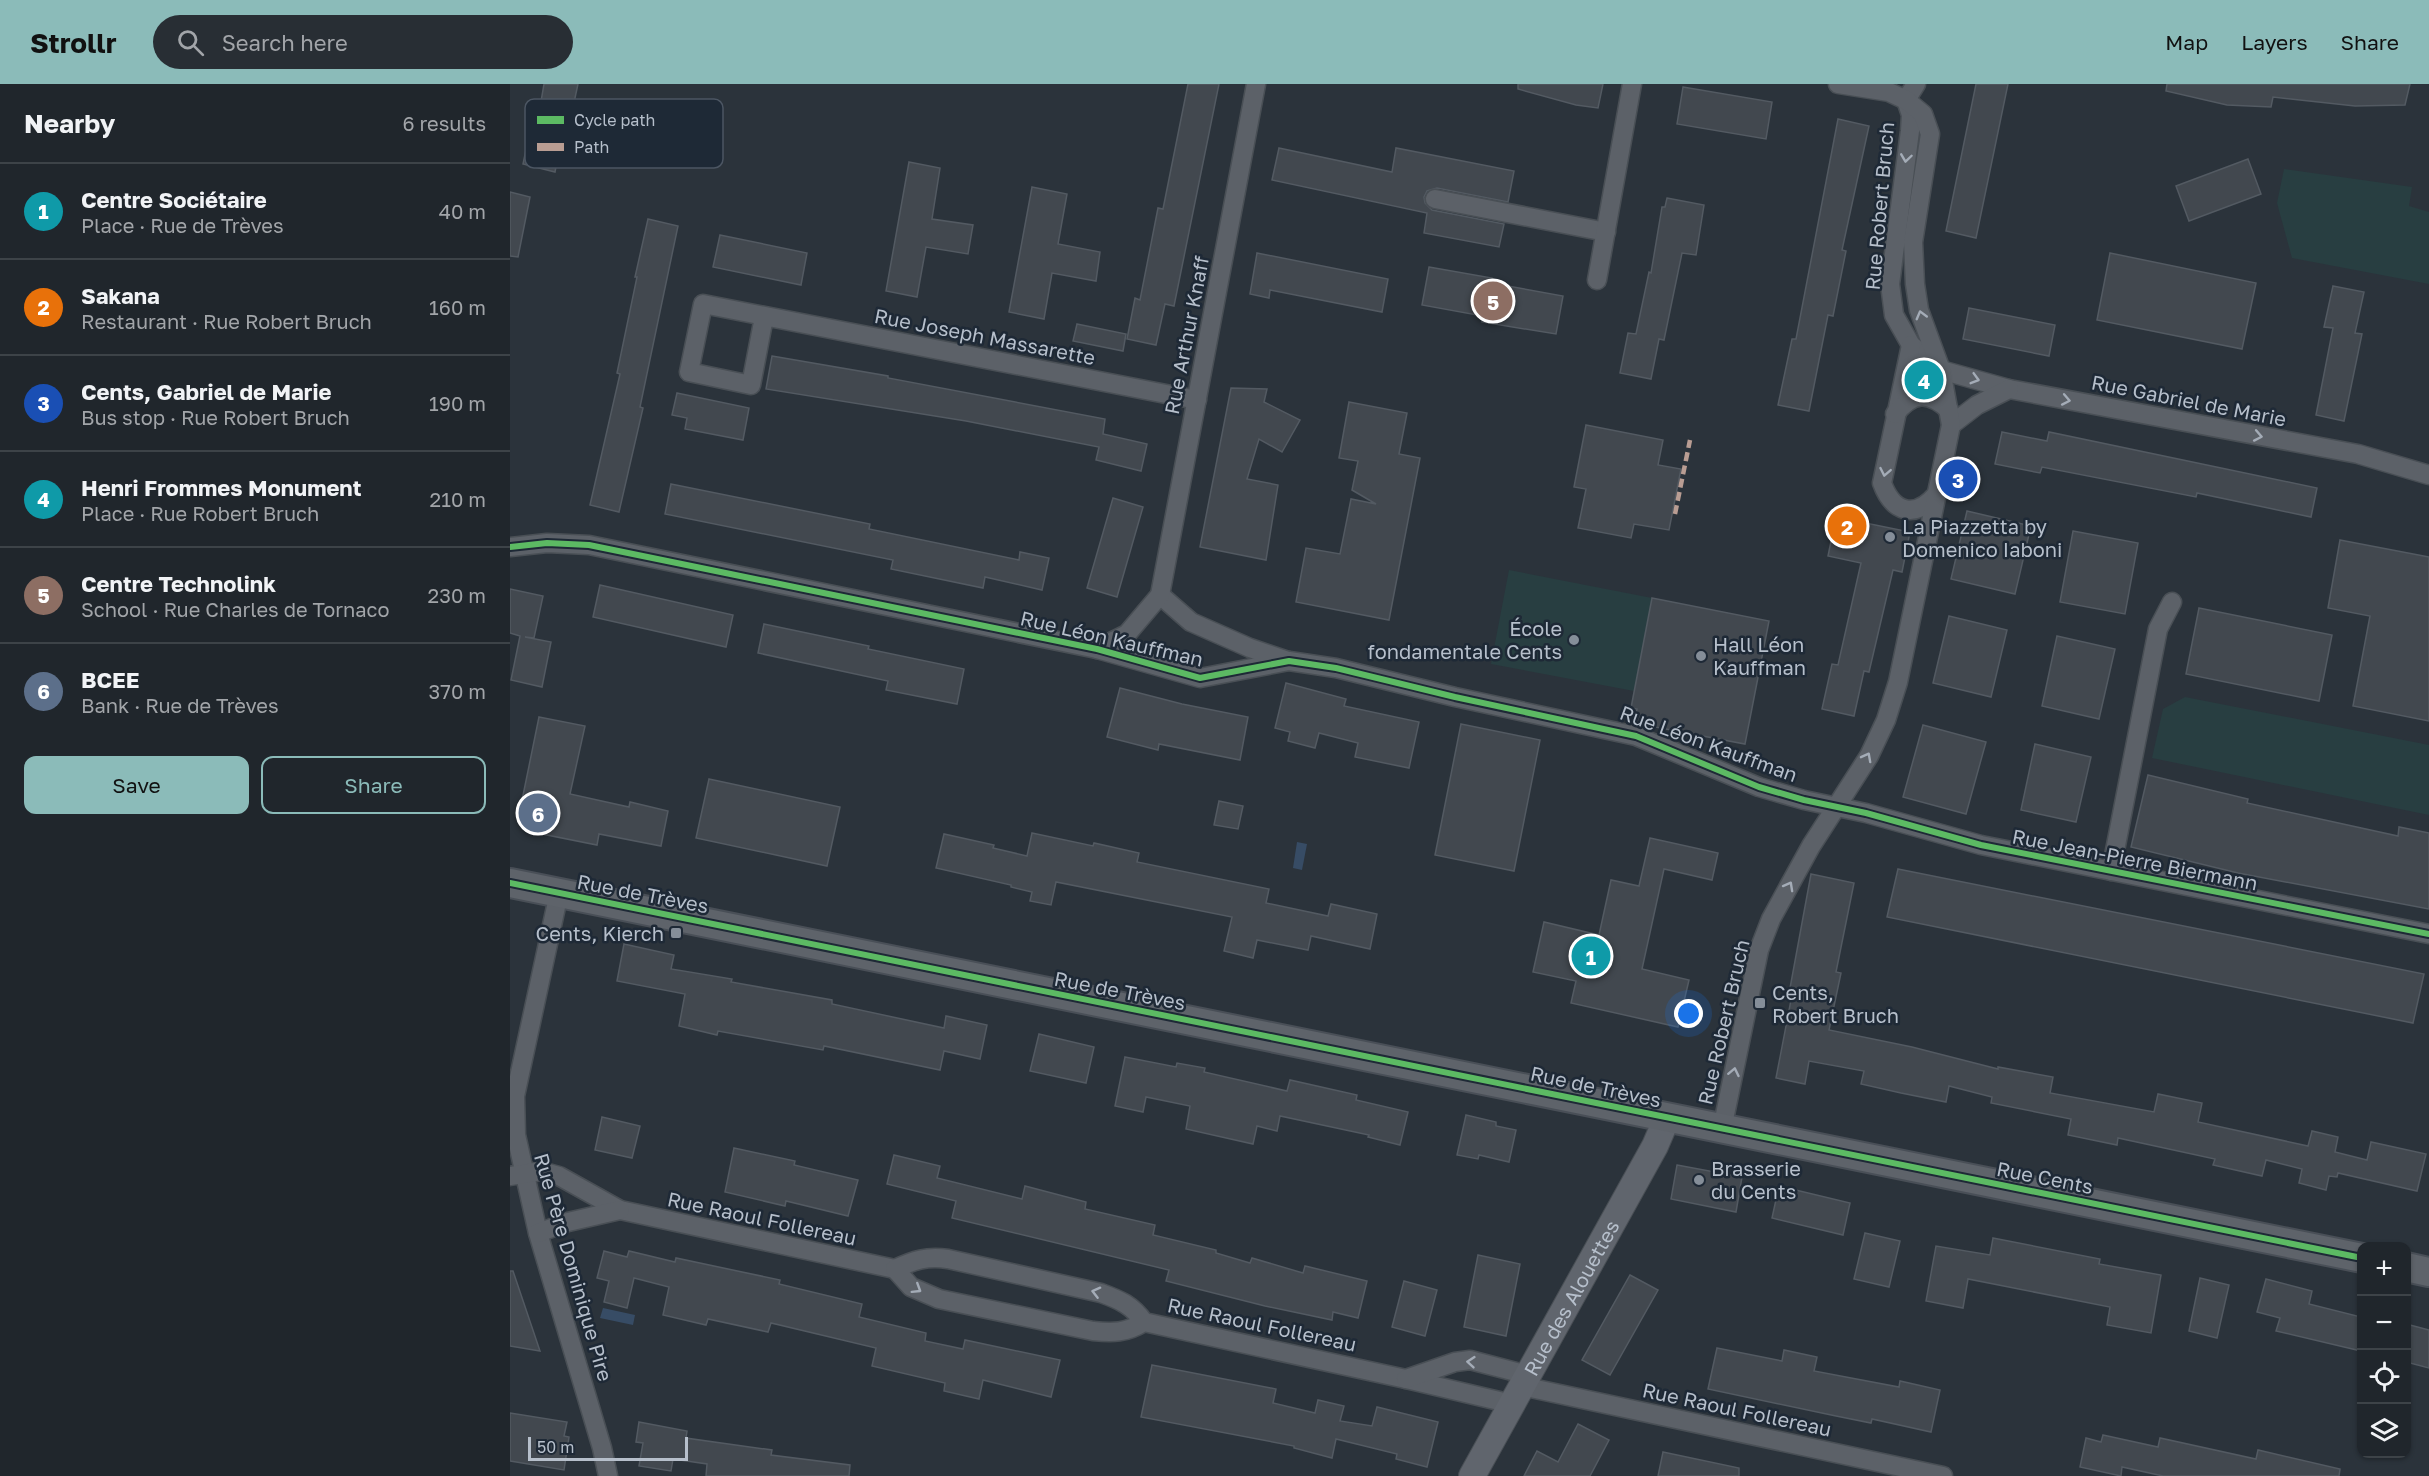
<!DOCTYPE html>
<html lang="en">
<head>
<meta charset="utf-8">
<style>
	:root { --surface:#20262c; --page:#282e34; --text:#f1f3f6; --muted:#a2a5a9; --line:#3d4348; --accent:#8bbbb9 }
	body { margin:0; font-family:"Golos Text",sans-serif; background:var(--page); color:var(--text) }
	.controls { position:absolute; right:18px; bottom:18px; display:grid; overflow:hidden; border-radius:12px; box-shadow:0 2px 4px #0004 }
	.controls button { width:54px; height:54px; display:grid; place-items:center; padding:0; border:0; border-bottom:2px solid var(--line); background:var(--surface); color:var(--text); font:30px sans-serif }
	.scale { position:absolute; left:18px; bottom:15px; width:160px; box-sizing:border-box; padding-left:6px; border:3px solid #b6bfcb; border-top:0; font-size:16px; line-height:21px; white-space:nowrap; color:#b6bfcb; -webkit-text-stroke:4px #1e2936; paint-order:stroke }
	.you { position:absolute; left:1179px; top:930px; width:21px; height:21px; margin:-15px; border:4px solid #fff; border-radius:50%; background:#1a73e8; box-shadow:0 0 0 9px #1a73e833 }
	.badge { display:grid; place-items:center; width:39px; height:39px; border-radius:50%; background:var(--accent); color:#fff; font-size:20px; font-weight:700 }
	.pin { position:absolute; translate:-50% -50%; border:3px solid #fff; box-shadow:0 2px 6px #0006 }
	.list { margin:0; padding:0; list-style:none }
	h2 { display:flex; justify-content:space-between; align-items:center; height:78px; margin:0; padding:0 24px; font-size:26px }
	h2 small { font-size:20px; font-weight:400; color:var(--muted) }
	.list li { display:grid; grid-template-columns:39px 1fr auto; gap:18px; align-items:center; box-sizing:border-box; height:96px; padding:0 24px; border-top:2px solid var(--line) }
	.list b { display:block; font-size:22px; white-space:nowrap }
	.list p { margin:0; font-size:20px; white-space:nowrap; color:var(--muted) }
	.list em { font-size:20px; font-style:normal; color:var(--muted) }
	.actions { display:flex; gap:12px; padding:18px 24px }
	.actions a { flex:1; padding:14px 0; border:2px solid var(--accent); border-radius:12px; text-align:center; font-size:21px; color:var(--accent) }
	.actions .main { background:var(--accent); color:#111 }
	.icon { flex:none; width:33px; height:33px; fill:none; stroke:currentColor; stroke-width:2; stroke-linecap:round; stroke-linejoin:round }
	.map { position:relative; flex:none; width:1919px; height:1392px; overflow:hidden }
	header { display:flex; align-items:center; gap:36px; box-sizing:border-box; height:84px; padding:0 30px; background:var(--accent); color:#111 }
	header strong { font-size:28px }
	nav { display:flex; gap:33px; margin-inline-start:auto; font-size:21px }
	.search { width:420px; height:54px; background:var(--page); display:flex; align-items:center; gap:15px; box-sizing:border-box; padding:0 21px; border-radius:33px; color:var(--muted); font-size:22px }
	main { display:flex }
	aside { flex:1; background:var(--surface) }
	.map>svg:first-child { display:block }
	.green { fill:#283e41 }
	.water { fill:#374c65 }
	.building { fill:#42484f; stroke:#535a62; stroke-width:1.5 }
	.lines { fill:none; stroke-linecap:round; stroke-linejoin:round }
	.minor-casing { stroke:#494f55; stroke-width:21 }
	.secondary-casing { stroke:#494f55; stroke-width:28 }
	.primary-casing { stroke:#494f57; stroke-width:32 }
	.minor { stroke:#5c6168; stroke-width:18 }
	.secondary { stroke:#60656d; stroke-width:26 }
	.primary { stroke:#5e636a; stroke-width:28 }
	.quiet { stroke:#b99d93; stroke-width:4.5; stroke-dasharray:9 4.5; stroke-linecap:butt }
	.cycleway-casing { stroke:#1e2936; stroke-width:10 }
	.cycleway { stroke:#5cba63; stroke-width:6 }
	.oneway { stroke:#a4acb7 }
	.poi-dot { fill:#858e99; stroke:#1e2936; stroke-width:2 }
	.labels { text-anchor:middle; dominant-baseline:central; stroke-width:5; stroke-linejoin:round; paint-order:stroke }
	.street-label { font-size:20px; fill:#b6bfcb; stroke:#1e2936 }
	.poi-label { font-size:20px; fill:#b6bfcb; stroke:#1e2936; text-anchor:start }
	.key { fill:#1e2936; stroke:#4c5663; stroke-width:1.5 }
	.key-label { font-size:16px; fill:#b6bfcb }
</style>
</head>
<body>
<header>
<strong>Strollr</strong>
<div class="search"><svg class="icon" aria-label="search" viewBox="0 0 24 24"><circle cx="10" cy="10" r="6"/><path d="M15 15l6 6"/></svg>Search here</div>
<nav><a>Map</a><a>Layers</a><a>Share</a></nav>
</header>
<main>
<aside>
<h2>Nearby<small>6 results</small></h2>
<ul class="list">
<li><span class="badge" style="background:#0f9aa8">1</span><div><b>Centre Sociétaire</b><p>Place · Rue de Trèves</p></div><em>40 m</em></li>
<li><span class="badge" style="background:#e8710a">2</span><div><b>Sakana</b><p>Restaurant · Rue Robert Bruch</p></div><em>160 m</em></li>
<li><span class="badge" style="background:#1a4fb4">3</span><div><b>Cents, Gabriel de Marie</b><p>Bus stop · Rue Robert Bruch</p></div><em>190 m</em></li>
<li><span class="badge" style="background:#0f9aa8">4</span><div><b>Henri Frommes Monument</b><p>Place · Rue Robert Bruch</p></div><em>210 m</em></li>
<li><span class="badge" style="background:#8d6e63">5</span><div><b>Centre Technolink</b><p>School · Rue Charles de Tornaco</p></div><em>230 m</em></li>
<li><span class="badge" style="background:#5c6f8a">6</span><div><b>BCEE</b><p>Bank · Rue de Trèves</p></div><em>370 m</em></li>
</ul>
<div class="actions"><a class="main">Save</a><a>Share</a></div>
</aside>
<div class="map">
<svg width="1919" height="1392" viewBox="0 0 1919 1392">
	<rect width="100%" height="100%" fill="#2b333b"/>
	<g class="green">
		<path d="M1774,85L1902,103L1899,122L1919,128V200L1782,174L1767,119Z"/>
		<path d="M999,486L1142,514L1124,607L981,580Z"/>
		<path d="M1675,613L1919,661V731L1642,674L1653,625Z"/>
	</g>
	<g class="water">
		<path d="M787,758L797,760L792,786L783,784Z"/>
		<path d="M93,1224L125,1231L123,1241L90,1234Z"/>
	</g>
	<g class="building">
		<path d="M34,0H68L59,42L54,40L45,88L13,80L23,34L28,35Z"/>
		<path d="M678,0H709L664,222L655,220L646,261L617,255L625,214L630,216L648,124L653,125Z"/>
		<path d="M1008,0H1093L1088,24L1066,21L1008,5Z"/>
		<path d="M1466,0H1498L1466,154L1436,147Z"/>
		<path d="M1657,0H1900L1895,21L1845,22L1763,13L1761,23L1717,21L1656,7Z"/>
		<path d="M1173,3L1262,18L1256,55L1167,40Z"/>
		<path d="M1328,35L1359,42L1332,166L1336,167L1323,232L1318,231L1299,327L1268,321L1282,255H1286Z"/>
		<path d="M769,64L882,88L886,64L1004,87L998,118L927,104L917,107L914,113L915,119L922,126L994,140L989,163L914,149L917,129L762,96Z"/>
		<path d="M1738,75L1751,110L1679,137L1666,102Z"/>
		<path d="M399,78L430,84L422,135L463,141L458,170L416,163L407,213L376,207Z"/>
		<path d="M522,103L557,110L548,160L590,168L586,197L542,189L534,235L499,228Z"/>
		<path d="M0,108L20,113L8,173L0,172Z"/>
		<path d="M1157,114L1194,121L1186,171L1172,169L1154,256L1149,255L1141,295L1110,289L1118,249L1126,250L1139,188L1141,189L1152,123H1155Z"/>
		<path d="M138,135L168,142L130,323L133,324L109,428L80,421L110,290L107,289L127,193H125Z"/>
		<path d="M210,151L297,169L291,201L203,183Z"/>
		<path d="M747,169L878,195L872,228L760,206L759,214L740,210Z"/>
		<path d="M1600,169L1746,199L1732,265L1587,236Z"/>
		<path d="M919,183L982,194L981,199L1053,212L1046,250L972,238L973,232L912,221Z"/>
		<path d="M1823,202L1854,208L1845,249L1852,250L1834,337L1806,331L1823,244L1814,243Z"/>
		<path d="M1459,224L1545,241L1539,272L1453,255Z"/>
		<path d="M567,240L616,250L613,267L563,257Z"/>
		<path d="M262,272L378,292V294L595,335L593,350L637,360L631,387L586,376L589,363L456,337L256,305Z"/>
		<path d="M721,304L757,305L754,318L790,336L772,368L749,355L737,395L768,401L756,476L690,463Z"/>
		<path d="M167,309L239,324L233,356L175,345L177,334L162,331Z"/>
		<path d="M839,318L897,329L889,370L910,374L879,536L786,518L796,464L830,470L841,415L866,420L842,406L848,377L829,374Z"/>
		<path d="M1076,341L1153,356L1148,381L1171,385L1159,446L1124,440L1121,454L1068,444L1076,405L1064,403Z"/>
		<path d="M1492,348L1537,357L1539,348L1807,404L1801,433L1687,409L1686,413L1532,383L1530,389L1485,380Z"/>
		<path d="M161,400L360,440L359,445L509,476L510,468L539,474L532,506L475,493L473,504L381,485L383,476L155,430Z"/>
		<path d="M603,414L633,423L607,513L577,504Z"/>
		<path d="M1457,427L1521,442L1505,510L1441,495Z"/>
		<path d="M1326,433L1400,448L1392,488L1383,486L1359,588L1354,587L1344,632L1312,625L1322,580L1328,581L1351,479L1318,472Z"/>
		<path d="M1563,447L1628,459L1615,530L1550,518Z"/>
		<path d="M1830,456L1919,473V637L1843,622L1860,532L1818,524Z"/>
		<path d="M90,501L223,531L216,563L83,533Z"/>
		<path d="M0,505L33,512L24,554L15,553L41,558L32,603L1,596L10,552L0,549Z"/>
		<path d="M1142,514L1259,537L1235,660L1124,639L1127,625L1121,624Z"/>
		<path d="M1689,524L1822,551L1809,617L1676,590Z"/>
		<path d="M1439,532L1497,546L1481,613L1423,599Z"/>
		<path d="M254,540L359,562L358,565L454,585L447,620L376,606L378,597L248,569Z"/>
		<path d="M1547,552L1605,565L1589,635L1532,622Z"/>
		<path d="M776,599L836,615L834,622L909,638L899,684L845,673L848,659L809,649L805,664L778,657L780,648L765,644Z"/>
		<path d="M610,604L672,620L738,633L730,676L649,660L648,666L597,653Z"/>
		<path d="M29,633L75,642L60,710L119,723L120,718L158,727L151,762L89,750L87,761L17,747L9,731Z"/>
		<path d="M951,640L1030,656L1004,787L925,771Z"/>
		<path d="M1413,641L1476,658L1456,730L1393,713Z"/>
		<path d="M1525,660L1581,673L1566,738L1511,726Z"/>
		<path d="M1638,691L1738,715L1737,719L1888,752L1889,743L1919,749V825L1728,789L1621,763Z"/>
		<path d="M199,695L330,723L317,782L186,754Z"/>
		<path d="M709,717L733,722L728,745L704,741Z"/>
		<path d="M522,749L583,762L584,759L629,769L627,778L759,805L756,819L818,832L821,820L867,830L860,865L801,852L798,866L747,856L743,874L714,867L722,833L546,798L541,821L520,817L522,808L501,803V801L426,784L434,750L484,761L483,764L517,772Z"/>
		<path d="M1140,754L1208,769L1202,796L1154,785L1132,885L1179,896L1168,943L1061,919L1066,897L1023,888L1034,838L1089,851L1101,796L1129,802Z"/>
		<path d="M1388,785L1914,890L1903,939L1377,833Z"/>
		<path d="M1301,790L1344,799L1326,888L1331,889L1319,946L1402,963L1488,985V983L1543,993L1540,1009L1644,1028L1648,1010L1692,1019L1688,1038L1798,1062L1802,1047L1828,1053L1825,1068L1857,1076L1861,1058L1916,1070L1907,1107L1828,1089L1827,1093L1819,1092L1816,1106L1789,1099L1792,1085L1756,1076L1752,1092L1703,1081L1705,1075L1608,1054L1607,1061L1558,1051L1561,1035L1481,1019L1482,1013L1439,1002L1436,1018L1391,1009L1351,1000L1354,987L1299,977L1295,1000L1266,994L1281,916L1278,915Z"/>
		<path d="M114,860L164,871L161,885L222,895L221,898L322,916V920L434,944L436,932L477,941L470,975L434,967L430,986L314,962L313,966L208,947L207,951L169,942L175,910L107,897Z"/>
		<path d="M529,950L584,963L576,999L520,987Z"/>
		<path d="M615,973L666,983L667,979L695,984L694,988L777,1007L780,996L847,1011L846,1016L898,1028L890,1061L858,1053L859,1051L770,1032L767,1047L747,1042L743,1060L676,1045L680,1022L636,1013L633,1028L605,1022Z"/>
		<path d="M956,1031L986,1038V1042L1006,1046L999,1078L969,1071L968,1075L947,1071Z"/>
		<path d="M92,1033L130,1042L122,1074L85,1066Z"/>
		<path d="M224,1064L285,1077L284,1081L348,1096L338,1132L276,1117L275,1122L215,1108Z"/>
		<path d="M384,1071L430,1082L427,1094L512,1115L515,1102L576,1118L575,1125L645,1141L643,1151L706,1166V1169L740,1179L742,1174L793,1189L795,1182L857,1197L848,1234L823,1228L822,1236L755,1222L656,1197L659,1186L442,1134L446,1117L377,1100Z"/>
		<path d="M1167,1081L1232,1093L1226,1128L1161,1115Z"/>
		<path d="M1269,1102L1340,1119L1333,1151L1262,1134Z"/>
		<path d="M1355,1149L1390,1157L1379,1203L1344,1195Z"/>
		<path d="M1483,1154L1590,1175L1589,1180L1651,1191L1641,1249L1597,1241L1600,1223L1458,1195L1453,1224L1416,1217L1426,1162L1480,1171Z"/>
		<path d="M94,1167L117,1173L119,1167L165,1178L166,1174L270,1196L269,1200L352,1220L349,1233L416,1249L415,1257L453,1265L455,1256L550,1276L541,1313L473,1296L469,1315L434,1307L435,1299L362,1282L366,1264L261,1239L258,1248L198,1235L196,1241L153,1231L159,1203L124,1194L117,1224L94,1218L99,1197L87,1194Z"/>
		<path d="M968,1171L1010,1180L996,1252L954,1243Z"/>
		<path d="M0,1187H3L30,1267L0,1262Z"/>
		<path d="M1120,1191L1148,1206L1100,1291L1072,1276Z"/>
		<path d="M1690,1194L1719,1201L1707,1254L1679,1247Z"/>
		<path d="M1756,1195L1802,1207L1799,1220L1851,1233V1267L1766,1247L1770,1234L1747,1228Z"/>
		<path d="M894,1197L927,1206L915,1252L882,1243Z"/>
		<path d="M1900,1241L1919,1246V1284L1896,1278V1257Z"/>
		<path d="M1207,1264L1272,1277L1274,1266L1307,1273L1304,1287L1389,1303L1390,1297L1430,1306L1421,1348L1362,1335L1361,1339L1326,1332L1198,1305Z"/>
		<path d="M642,1281L766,1305L763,1319L805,1329L808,1316L834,1322L830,1337L862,1342L867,1323L928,1338L917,1383L886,1375L887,1370L826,1355L822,1374L784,1364V1362L631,1333Z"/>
		<path d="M0,1329L57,1338L54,1352L59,1353L54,1386L0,1377Z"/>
		<path d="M129,1338L177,1347L176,1354L262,1366L261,1371L340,1381L339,1392H196L197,1380L163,1375L161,1387L129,1382L133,1359L126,1358Z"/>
		<path d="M1068,1340L1099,1356L1080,1392H1014L1027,1367L1048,1378Z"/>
		<path d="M1593,1351L1648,1363L1650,1354L1746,1375L1748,1366L1830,1385L1829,1392H1653L1612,1383L1611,1392L1570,1383L1576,1354L1591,1358Z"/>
		<path d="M1153,1368L1229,1384V1392H1148Z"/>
	</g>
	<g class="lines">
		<g class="minor-casing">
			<g id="minor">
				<path d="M1396,16L1401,31L1400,47L1380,200L1384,231L1401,261L1431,286L1499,305L1848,370L1919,391"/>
				<path d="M1396,16L1406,0"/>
				<path d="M925,115L1096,148"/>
				<path d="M1087,196L1122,0"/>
				<path d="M254,233L241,301L179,288L193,220L687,316"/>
				<path d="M1401,261L1372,399C1383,429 1405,435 1426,411"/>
				<path d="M1385,330C1403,308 1418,307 1439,326"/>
				<path d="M1441,341L1467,321L1499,305"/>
				<path d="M0,463L37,459L79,461L587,565L690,594L779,577L826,584L945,613L1126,652L1249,703L1294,716L1356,729L1471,761L1919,850"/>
				<path d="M650,511L681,538L740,564L778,577"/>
				<path d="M587,565L617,550L650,511L746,0"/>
				<path d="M1601,787L1648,545L1662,518"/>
				<path d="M49,809L5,1012L6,1051L28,1149L92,1364L98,1392"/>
				<path d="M1212,1045L1249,866L1261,835L1301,762L1359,672L1376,636L1388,598L1441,341L1431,286L1409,226L1405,200L1403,158L1420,50L1413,30L1396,16L1379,8L1328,0"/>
				<path d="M0,1092L31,1087L49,1092L110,1126L385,1185"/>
				<path d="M28,1149L58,1138L110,1126"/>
				<path d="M634,1238C616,1249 603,1249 583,1247L429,1215L401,1203L385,1185C404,1176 417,1172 438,1175L591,1209C610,1216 622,1221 634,1238L896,1295L1002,1320"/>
				<path d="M896,1295L945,1278L960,1276L1018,1291"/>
				<path d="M1012,1302L1433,1392"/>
			</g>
		</g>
		<g class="secondary-casing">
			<g id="secondary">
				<path id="s1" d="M962,1392L1145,1062L1157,1034"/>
			</g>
		</g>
		<g class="primary-casing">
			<g id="primary">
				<path d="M0,799L1852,1174"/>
				<path d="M1896,1183L1919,1188"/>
			</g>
		</g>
		<use href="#minor" class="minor"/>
		<use href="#secondary" class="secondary"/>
		<use href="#primary" class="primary"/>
		<path class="quiet" d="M1165,430L1180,356"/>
		<g class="cycleway-casing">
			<g id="cycleway">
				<path d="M0,463L37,459L79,461L587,565L690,594L779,577L826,584L945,613L1126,652L1249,703L1294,716L1356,729L1471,761L1919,850"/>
				<path d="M0,799L1852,1174"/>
			</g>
		</g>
		<use href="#cycleway" class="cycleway"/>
	</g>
	<defs><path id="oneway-chevron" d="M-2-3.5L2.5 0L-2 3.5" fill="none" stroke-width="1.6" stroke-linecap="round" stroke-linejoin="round" transform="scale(1.5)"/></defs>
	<g class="oneway">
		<use href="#oneway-chevron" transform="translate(1396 74) rotate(98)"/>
		<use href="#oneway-chevron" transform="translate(1411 231) rotate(-105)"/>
		<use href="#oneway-chevron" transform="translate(1465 295) rotate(16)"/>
		<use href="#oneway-chevron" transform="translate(1556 316) rotate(11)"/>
		<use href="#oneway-chevron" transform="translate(1748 352) rotate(11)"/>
		<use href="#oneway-chevron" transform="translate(1375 388) rotate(101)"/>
		<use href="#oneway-chevron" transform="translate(1357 673) rotate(-62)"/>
		<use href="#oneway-chevron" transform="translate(1279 802) rotate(-61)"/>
		<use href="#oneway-chevron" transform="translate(1224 988) rotate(-78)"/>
		<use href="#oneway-chevron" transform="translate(407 1205) rotate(32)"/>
		<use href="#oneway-chevron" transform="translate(586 1208) rotate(-166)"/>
		<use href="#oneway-chevron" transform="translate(961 1278) rotate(-175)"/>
	</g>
	<g class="poi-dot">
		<circle cx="1380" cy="453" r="6"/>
		<circle cx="1064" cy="556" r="6"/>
		<circle cx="1191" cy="572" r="6"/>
		<rect x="160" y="843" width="12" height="12" rx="3"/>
		<rect x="1244" y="913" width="12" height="12" rx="3"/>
		<circle cx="1189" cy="1096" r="6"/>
	</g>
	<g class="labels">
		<g class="street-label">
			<text transform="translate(1369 122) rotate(-85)">Rue Robert Bruch</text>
			<text transform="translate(676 251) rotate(-79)">Rue Arthur Knaff</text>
			<text transform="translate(475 252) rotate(11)">Rue Joseph Massarette</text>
			<text transform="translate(1679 316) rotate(11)">Rue Gabriel de Marie</text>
			<text transform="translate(602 554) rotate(13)">Rue Léon Kauffman</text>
			<text transform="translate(1199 659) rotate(20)">Rue Léon Kauffman</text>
			<text transform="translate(1625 775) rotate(11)">Rue Jean-Pierre Biermann</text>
			<text transform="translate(133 809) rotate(11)">Rue de Trèves</text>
			<text transform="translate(610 906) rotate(11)">Rue de Trèves</text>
			<text transform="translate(1213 938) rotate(-77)">Rue Robert Bruch</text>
			<text transform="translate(1086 1002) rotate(12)">Rue de Trèves</text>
			<text transform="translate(1535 1093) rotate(11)">Rue Cents</text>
			<text transform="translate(252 1134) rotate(12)">Rue Raoul Follereau</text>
			<text transform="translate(64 1183) rotate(74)">Rue Père Dominique Pire</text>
			<text stroke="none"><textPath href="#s1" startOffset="204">Rue des Alouettes</textPath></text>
			<text transform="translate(752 1240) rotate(12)">Rue Raoul Follereau</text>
			<text transform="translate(1227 1325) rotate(12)">Rue Raoul Follereau</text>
		</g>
		<g class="poi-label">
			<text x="1392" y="442">La Piazzetta by<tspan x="1392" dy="23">Domenico Iaboni</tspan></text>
			<text x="1052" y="544" text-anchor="end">École<tspan x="1052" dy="23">fondamentale Cents</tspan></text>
			<text x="1203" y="560">Hall Léon<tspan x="1203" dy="23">Kauffman</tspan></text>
			<text x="154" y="849" text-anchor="end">Cents, Kierch</text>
			<text x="1262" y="908">Cents,<tspan x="1262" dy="23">Robert Bruch</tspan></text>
			<text x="1201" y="1084">Brasserie<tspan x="1201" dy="23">du Cents</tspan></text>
		</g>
	</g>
	<rect x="15" y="15" width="198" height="69" rx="9" class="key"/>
	<rect x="27" y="32" width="27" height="8" fill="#5cba63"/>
	<rect x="27" y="59" width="27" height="8" fill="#b99d93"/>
	<g class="key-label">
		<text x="64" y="42">Cycle path</text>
		<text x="64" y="69">Path</text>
	</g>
</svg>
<div class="controls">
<button>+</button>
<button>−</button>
<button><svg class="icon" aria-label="locate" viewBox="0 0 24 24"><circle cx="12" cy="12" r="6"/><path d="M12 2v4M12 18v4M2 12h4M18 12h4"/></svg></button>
<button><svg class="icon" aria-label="layers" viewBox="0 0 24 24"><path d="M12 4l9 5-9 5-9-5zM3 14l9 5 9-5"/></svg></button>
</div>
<div class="scale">50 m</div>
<div class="you"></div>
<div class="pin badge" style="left:1081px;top:872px;background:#0f9aa8">1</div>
<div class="pin badge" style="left:1337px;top:442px;background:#e8710a">2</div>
<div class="pin badge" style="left:1448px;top:395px;background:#1a4fb4">3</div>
<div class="pin badge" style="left:1414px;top:296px;background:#0f9aa8">4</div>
<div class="pin badge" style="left:983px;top:217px;background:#8d6e63">5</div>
<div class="pin badge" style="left:28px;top:729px;background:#5c6f8a">6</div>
</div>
</main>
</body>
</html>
